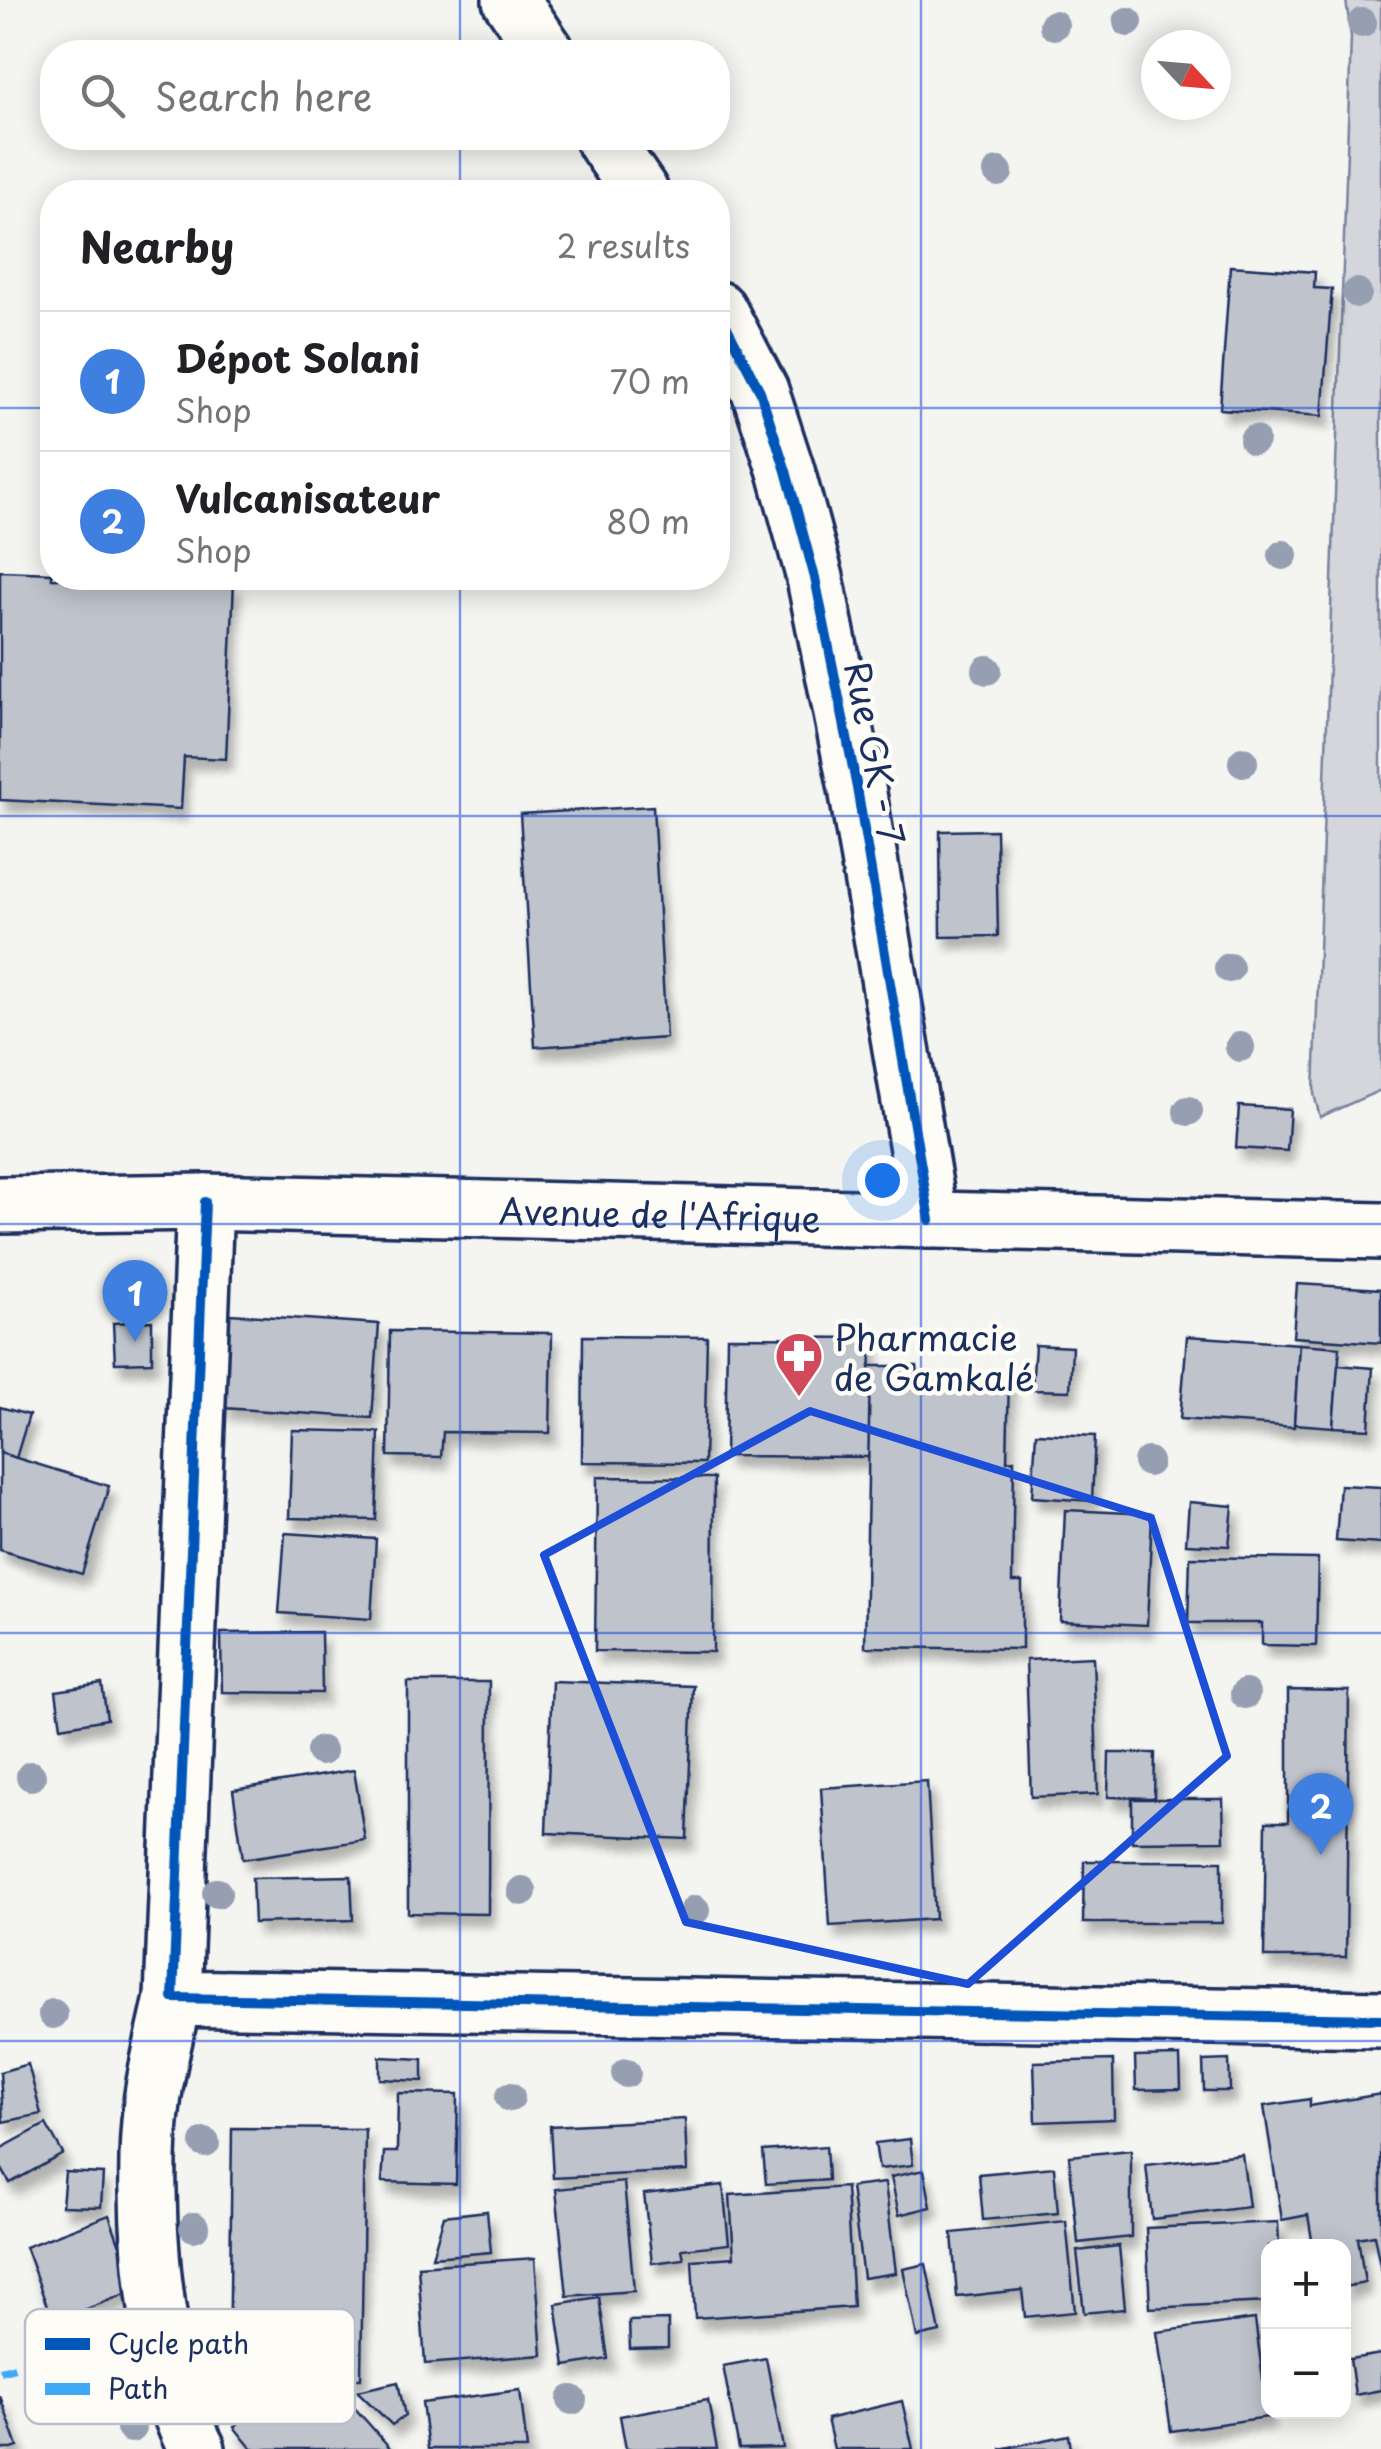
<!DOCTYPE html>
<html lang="en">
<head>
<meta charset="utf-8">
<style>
	:root { --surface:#fff; --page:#f2f2f2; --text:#202124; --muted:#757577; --line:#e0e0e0; --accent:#db2777 }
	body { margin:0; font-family:"Playpen Sans",sans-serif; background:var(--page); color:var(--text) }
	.controls { position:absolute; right:30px; bottom:30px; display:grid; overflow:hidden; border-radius:20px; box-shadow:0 5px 25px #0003 }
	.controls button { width:90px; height:90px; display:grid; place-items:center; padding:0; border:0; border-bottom:2px solid var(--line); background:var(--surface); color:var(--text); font:50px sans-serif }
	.compass { position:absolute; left:1141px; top:30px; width:90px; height:90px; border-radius:50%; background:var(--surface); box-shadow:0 5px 25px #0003; rotate:116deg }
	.you { position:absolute; left:882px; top:1180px; width:35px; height:35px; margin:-25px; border:8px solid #fff; border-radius:50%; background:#1a73e8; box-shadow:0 0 0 15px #1a73e833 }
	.badge { display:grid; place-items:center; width:65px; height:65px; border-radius:50%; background:var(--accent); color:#fff; font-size:32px; font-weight:700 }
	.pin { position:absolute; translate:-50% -82px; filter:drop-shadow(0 2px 5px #0008) }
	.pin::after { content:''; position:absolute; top:52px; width:35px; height:30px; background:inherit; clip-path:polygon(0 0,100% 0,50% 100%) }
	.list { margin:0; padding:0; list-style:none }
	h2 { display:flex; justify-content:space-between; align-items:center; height:130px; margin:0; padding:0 40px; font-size:42px }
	h2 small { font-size:32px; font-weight:400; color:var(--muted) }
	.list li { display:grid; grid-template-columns:65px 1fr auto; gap:30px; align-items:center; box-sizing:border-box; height:140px; padding:0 40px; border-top:2px solid var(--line) }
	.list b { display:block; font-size:38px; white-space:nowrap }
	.list p { margin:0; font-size:32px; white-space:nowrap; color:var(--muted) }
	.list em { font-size:32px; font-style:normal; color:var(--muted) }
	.icon { flex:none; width:55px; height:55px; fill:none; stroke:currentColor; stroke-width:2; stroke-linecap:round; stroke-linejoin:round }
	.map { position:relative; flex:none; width:1381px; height:2449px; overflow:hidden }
	.search { position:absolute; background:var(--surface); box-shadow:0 5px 25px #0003; left:40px; top:40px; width:690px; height:110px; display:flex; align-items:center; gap:25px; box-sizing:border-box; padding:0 35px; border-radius:40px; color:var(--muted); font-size:38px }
	.panel { position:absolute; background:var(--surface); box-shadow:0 5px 25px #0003; left:40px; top:180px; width:690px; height:410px; border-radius:40px }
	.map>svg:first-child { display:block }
	.green { fill:#d4d6db; stroke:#78829c; stroke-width:2.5 }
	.building { fill:#bfc3cc; stroke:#1b2f5e; stroke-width:2.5; filter:url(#shadow) }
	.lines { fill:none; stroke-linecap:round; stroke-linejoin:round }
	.minor-casing { stroke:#1b2f5e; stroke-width:62 }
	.major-casing { stroke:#1b2f5e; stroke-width:62 }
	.minor { stroke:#fdfcf7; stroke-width:55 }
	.major { stroke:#fdfcf7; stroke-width:55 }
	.quiet { stroke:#3fa9f5; stroke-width:8; stroke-dasharray:15 8; stroke-linecap:butt }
	.cycleway-casing { stroke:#fdfcf7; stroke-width:16 }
	.cycleway { stroke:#0057b8; stroke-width:10 }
	.tree { fill:#969fb1 }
	.marked { fill:none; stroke:#1d4ed8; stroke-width:8; stroke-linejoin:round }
	.grid { fill:none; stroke:#1d4ed8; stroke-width:2.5; stroke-opacity:0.55 }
	.labels { text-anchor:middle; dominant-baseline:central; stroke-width:9; stroke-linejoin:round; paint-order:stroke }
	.street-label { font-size:35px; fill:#1b2f5e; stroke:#fdfcf7 }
	.poi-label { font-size:35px; fill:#1b2f5e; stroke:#fdfcf7; text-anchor:start }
	.key { fill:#fdfcf7; stroke:#b9bec9; stroke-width:2.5 }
	.key-label { font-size:28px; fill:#1b2f5e }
</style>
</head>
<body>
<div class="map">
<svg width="1381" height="2449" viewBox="0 0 1381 2449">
	<defs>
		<filter id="shadow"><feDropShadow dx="6" dy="11" stdDeviation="5" flood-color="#0004"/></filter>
	</defs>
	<rect width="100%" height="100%" fill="#f4f4f1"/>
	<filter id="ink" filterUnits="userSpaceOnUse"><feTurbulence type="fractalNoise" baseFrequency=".01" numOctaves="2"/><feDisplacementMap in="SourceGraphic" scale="20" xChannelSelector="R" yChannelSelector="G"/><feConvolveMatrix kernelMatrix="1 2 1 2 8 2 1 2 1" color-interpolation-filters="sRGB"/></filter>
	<g filter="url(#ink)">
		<path class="green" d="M1346,0H1381V1090L1320,1117L1314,1094L1351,37Z"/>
		<g class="building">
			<path d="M1230,266L1315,272L1314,288L1332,289L1322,416L1220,409Z"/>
			<path d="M0,571L52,573V578L234,582L226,759L184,757L181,809L0,800Z"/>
			<path d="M653,806L666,1038L535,1047L520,814Z"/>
			<path d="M996,830L998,936L941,937L940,831Z"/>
			<path d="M1239,1106L1290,1109L1287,1151L1236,1148Z"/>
			<path d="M1297,1284L1381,1289V1343L1293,1337Z"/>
			<path d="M230,1314L379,1324L372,1418L223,1408Z"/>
			<path d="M152,1321V1362L115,1363L113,1323Z"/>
			<path d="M390,1331L552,1333L550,1433L443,1432L441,1457L388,1456Z"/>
			<path d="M583,1336L707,1337L704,1463L582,1462Z"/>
			<path d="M1187,1336L1299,1344L1294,1427L1180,1419Z"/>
			<path d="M727,1337L871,1338L869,1457L725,1456Z"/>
			<path d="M1299,1344L1340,1347L1333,1427L1294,1424Z"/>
			<path d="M1035,1345L1072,1347L1070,1391L1032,1390Z"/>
			<path d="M1338,1365L1373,1368L1369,1429L1333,1427Z"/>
			<path d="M870,1366H917L918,1375L1009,1377L1007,1461L1014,1460L1012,1582H1022V1649L865,1647Z"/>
			<path d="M0,1407L29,1415L16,1458L0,1453Z"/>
			<path d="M292,1430L379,1432L376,1520L289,1518Z"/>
			<path d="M1036,1433L1095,1436L1092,1501L1032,1497Z"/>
			<path d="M0,1453L109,1486L82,1574L0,1550Z"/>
			<path d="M597,1477L714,1478L713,1652L595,1651Z"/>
			<path d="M1340,1485L1381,1487V1544L1336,1541Z"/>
			<path d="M1189,1502L1233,1506L1229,1546L1186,1544Z"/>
			<path d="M1065,1510L1152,1514L1147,1625L1060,1621Z"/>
			<path d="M285,1533L376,1539L371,1619L279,1613Z"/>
			<path d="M1190,1557L1318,1559L1316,1646L1262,1645V1623H1188Z"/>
			<path d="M321,1632L322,1693L222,1692L221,1633Z"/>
			<path d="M1093,1657L1098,1794L1031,1797L1026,1660Z"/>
			<path d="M552,1681L693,1686L687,1839L546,1833Z"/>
			<path d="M408,1682H489L488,1914L408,1913Z"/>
			<path d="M102,1684L107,1719L61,1727L56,1691Z"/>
			<path d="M1288,1690L1349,1691L1346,1957H1264L1266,1822H1288Z"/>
			<path d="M1109,1753H1155L1154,1798L1108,1797Z"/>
			<path d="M354,1770L365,1840L243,1859L233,1790Z"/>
			<path d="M927,1781L935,1919L830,1926L821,1788Z"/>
			<path d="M1132,1799H1223L1224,1841L1132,1842Z"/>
			<path d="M1084,1861H1222V1923H1083Z"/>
			<path d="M351,1876L353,1920L254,1923L252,1878Z"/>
			<path d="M1180,2056L1181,2089L1136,2090L1135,2057Z"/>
			<path d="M380,2057L423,2059V2081L380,2079Z"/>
			<path d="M1113,2060L1114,2119L1036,2122L1034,2062Z"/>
			<path d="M1229,2060L1230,2091H1204L1203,2061Z"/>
			<path d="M28,2064L41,2114L3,2122L0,2072Z"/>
			<path d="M398,2093L458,2094L456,2184L382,2182L384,2152H397Z"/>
			<path d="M1381,2094V2271L1374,2235L1358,2238L1365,2283L1344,2287V2246H1313L1308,2215L1282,2220L1264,2106L1310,2099V2106Z"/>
			<path d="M685,2119L687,2171L553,2178L550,2126Z"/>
			<path d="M46,2124L63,2154L10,2183L0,2166V2149Z"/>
			<path d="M232,2128L365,2129L361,2379L229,2377Z"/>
			<path d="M910,2139L913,2165L879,2169L875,2143Z"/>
			<path d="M826,2146L828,2180L766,2184L763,2151Z"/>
			<path d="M1131,2150V2237L1078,2243L1069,2156Z"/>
			<path d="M1242,2154L1249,2207L1152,2219L1146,2165Z"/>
			<path d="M1054,2167L1058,2213L983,2220L979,2174Z"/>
			<path d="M924,2170L931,2207L899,2215L891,2177Z"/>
			<path d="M65,2172L103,2174L101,2207L62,2206Z"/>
			<path d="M624,2182L634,2291L567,2296L556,2189Z"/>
			<path d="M885,2183L896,2273L863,2278L851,2187Z"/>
			<path d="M723,2185L729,2244L682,2249L684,2259L652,2263L644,2194Z"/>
			<path d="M846,2187L853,2307L695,2318L692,2260L734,2257L730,2195Z"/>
			<path d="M487,2211L491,2252L432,2257L444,2216Z"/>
			<path d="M109,2215L136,2290L53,2322L25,2247Z"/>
			<path d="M1066,2221L1075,2312L1025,2317L1022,2290L957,2297L952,2233Z"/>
			<path d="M1278,2222L1279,2246H1268V2302L1150,2308L1146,2228Z"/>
			<path d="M1119,2246L1125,2309L1084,2313L1077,2251Z"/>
			<path d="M535,2258L542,2355L425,2364L418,2266Z"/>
			<path d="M926,2264L940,2332L917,2337L903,2269Z"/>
			<path d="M599,2297L608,2359L565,2366L556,2304Z"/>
			<path d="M1255,2319L1268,2417L1171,2431L1157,2332Z"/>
			<path d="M668,2320V2348L630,2349L629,2321Z"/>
			<path d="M1381,2354V2390L1355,2395L1350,2359Z"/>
			<path d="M766,2358L783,2448L739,2449L723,2366Z"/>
			<path d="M398,2382L405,2416L392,2425L357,2391Z"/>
			<path d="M520,2390L527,2449H428L422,2403Z"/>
			<path d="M0,2396L18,2447L12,2449H0Z"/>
			<path d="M345,2397L391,2449H252L234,2427L261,2403Z"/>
			<path d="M708,2400L717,2449H626L620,2416Z"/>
			<path d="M902,2401L913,2449H834L827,2419Z"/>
			<path d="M1069,2435L1071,2449H1000Z"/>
		</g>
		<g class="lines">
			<g class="minor-casing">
				<g id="minor">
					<path d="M511,0L546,52"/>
					<path d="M603,138L640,192"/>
					<path d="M718,310L760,391L786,471L815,578L857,788L930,1220"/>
					<path d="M205,1202L173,1998L1381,2019"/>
					<path d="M173,1998C166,2033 156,2068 152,2103C140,2194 153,2369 197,2449"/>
				</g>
			</g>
			<g class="major-casing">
				<g id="major">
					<path id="s1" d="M0,1205L205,1202L1381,1231"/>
				</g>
			</g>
			<use href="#minor" class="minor"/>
			<use href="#major" class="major"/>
			<path class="quiet" d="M0,2371L160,2327"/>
			<g class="cycleway-casing">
				<g id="cycleway">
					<path d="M718,310L760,391L786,471L815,578L857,788L930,1220"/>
					<path d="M205,1202L173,1998L1381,2019"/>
				</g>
			</g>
			<use href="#cycleway" class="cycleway"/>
		</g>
		<g class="tree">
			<circle cx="1128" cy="22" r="15"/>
			<circle cx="1362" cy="23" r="15"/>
			<circle cx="1054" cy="25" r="15"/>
			<circle cx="998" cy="172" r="15"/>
			<circle cx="1357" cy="293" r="15"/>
			<circle cx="1254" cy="440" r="15"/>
			<circle cx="1283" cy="555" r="15"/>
			<circle cx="987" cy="670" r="15"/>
			<circle cx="1243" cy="762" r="15"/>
			<circle cx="1229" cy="968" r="15"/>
			<circle cx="1240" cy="1047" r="15"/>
			<circle cx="1188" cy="1111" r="15"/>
			<circle cx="1148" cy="1462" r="15"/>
			<circle cx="1245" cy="1694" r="15"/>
			<circle cx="321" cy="1751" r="15"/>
			<circle cx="31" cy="1776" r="15"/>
			<circle cx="522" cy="1891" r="15"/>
			<circle cx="217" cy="1893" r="15"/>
			<circle cx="695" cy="1910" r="15"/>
			<circle cx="53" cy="2014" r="15"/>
			<circle cx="626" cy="2073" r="15"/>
			<circle cx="510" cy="2097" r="15"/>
			<circle cx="205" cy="2143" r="15"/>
			<circle cx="194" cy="2227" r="15"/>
			<circle cx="572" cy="2400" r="15"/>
			<circle cx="131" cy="2428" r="15"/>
		</g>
	</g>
	<path class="marked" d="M810,1411L1151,1518L1227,1756L968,1984L686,1922L544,1555Z"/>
	<path class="grid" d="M460,0V52M921,0V2449M460,138V192M0,408H52M718,408H1381M460,578V2449M0,816H1381M0,1224H1381M0,1633H1381M0,2041H1381"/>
	<defs>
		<g id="pharmacy-pin" transform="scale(2.5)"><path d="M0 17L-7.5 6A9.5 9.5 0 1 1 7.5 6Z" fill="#d1495b" stroke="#fdfcf7"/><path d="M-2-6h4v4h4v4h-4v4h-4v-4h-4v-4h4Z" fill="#fff"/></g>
	</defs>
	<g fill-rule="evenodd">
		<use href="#pharmacy-pin" x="799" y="1356"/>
	</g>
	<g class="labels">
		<g class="street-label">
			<text transform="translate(876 753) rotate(79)">Rue GK - 7</text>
			<text stroke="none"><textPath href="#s1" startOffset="660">Avenue de l'Afrique</textPath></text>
		</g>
		<g class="poi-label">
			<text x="834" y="1336">Pharmacie<tspan x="834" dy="40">de Gamkalé</tspan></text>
		</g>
	</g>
	<rect x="25" y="2309" width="330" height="115" rx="15" class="key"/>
	<rect x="45" y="2338" width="45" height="12" fill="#0057b8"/>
	<rect x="45" y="2383" width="45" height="12" fill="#3fa9f5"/>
	<g class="key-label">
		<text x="108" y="2354">Cycle path</text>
		<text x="108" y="2399">Path</text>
	</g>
</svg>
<div class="controls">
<button>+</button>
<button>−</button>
</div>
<svg class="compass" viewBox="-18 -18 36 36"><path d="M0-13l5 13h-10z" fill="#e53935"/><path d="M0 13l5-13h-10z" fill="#757577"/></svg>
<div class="you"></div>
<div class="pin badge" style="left:135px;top:1342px;background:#3f7fe0">1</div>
<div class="pin badge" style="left:1321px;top:1855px;background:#3f7fe0">2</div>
<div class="search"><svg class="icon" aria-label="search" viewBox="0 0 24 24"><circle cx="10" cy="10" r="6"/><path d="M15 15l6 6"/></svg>Search here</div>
<section class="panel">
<h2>Nearby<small>2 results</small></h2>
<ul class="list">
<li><span class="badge" style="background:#3f7fe0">1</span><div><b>Dépot Solani</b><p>Shop</p></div><em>70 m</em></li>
<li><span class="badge" style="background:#3f7fe0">2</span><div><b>Vulcanisateur</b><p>Shop</p></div><em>80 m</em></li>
</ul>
</section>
</div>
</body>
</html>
